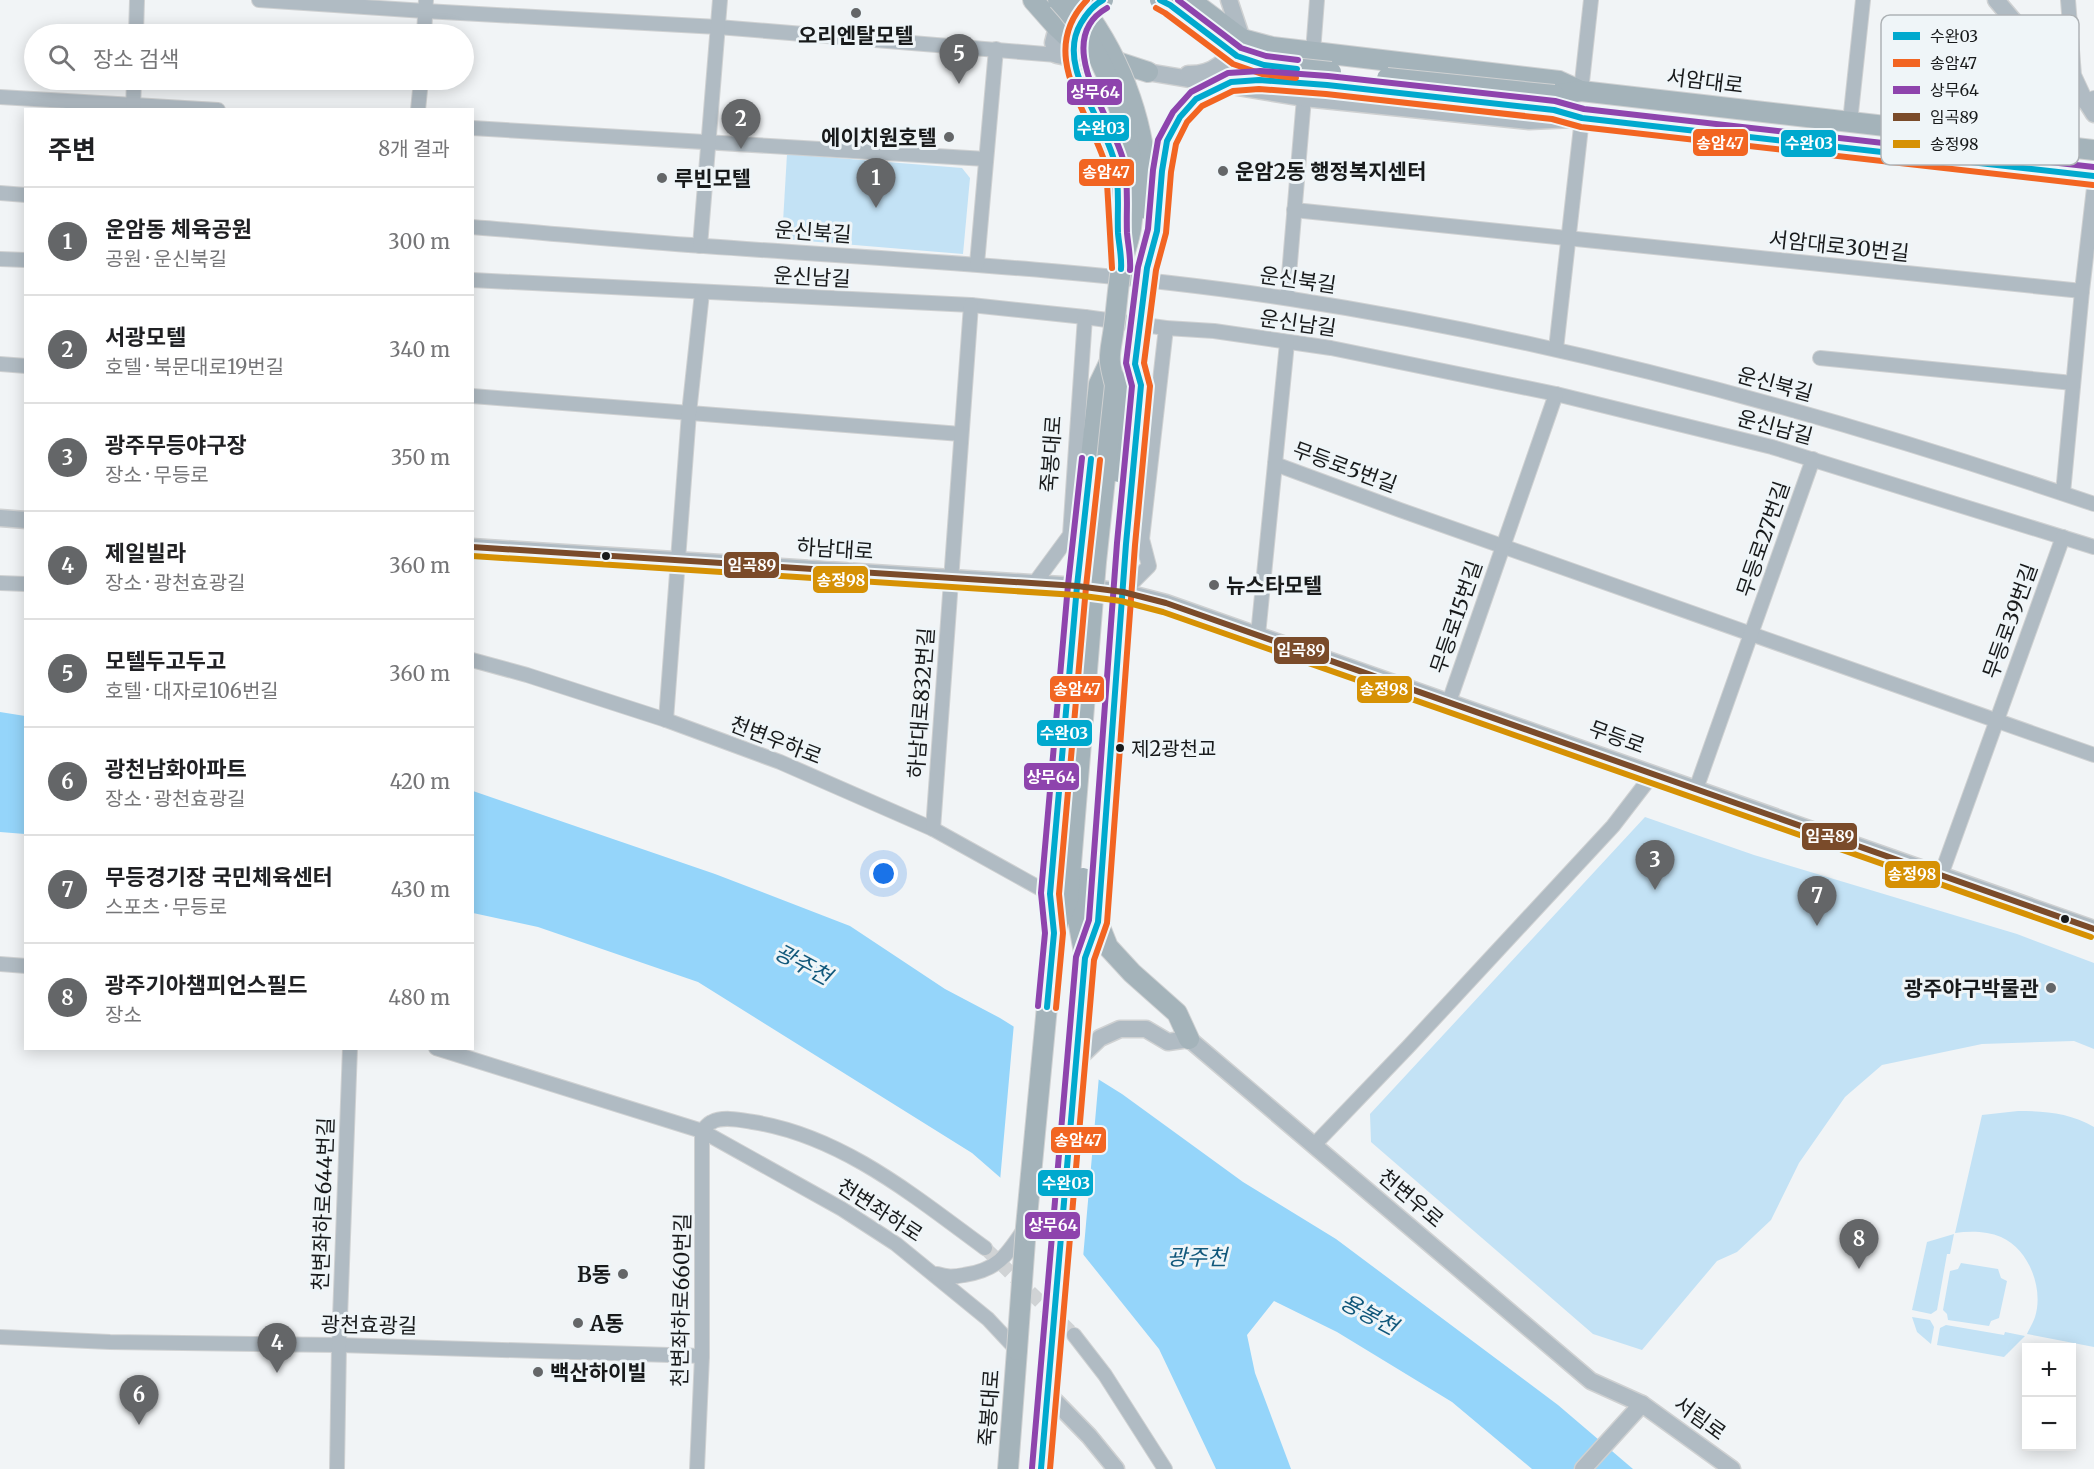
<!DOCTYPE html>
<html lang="ko">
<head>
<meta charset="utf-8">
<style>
	:root { --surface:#fff; --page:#f2f2f2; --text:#202124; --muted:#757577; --line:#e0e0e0; --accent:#646668 }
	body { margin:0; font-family:Merriweather,"Noto Sans KR",serif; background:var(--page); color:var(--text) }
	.controls { position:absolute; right:18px; bottom:18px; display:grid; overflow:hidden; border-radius:0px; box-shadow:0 3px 15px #0003 }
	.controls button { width:54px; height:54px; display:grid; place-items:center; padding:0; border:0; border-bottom:2px solid var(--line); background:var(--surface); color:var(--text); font:30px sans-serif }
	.you { position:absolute; left:884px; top:874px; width:21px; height:21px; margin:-15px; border:4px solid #fff; border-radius:50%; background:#1a73e8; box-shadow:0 0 0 9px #1a73e833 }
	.badge { display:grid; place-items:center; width:39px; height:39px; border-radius:50%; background:var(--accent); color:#fff; font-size:20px; font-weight:700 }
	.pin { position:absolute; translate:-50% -50px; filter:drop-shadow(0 2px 3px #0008) }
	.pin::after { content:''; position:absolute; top:32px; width:21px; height:18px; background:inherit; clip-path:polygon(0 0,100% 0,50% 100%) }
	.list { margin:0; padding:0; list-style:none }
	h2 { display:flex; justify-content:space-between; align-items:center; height:78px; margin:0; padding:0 24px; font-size:26px }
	h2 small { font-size:20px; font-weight:400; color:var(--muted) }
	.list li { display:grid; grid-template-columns:39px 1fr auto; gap:18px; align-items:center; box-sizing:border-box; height:108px; padding:0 24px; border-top:2px solid var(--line) }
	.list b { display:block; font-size:22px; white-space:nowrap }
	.list p { margin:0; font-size:20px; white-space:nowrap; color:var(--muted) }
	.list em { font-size:20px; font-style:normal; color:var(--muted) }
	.icon { flex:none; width:33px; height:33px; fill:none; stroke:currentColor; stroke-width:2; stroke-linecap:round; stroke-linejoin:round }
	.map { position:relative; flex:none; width:2094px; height:1469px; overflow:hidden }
	.search { position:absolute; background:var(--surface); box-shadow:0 3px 15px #0003; left:24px; top:24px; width:450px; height:66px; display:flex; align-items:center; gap:15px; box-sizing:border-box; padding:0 21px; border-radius:33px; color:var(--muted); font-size:22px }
	.panel { position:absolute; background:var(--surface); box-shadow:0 3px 15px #0003; left:24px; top:108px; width:450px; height:942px; border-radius:0px }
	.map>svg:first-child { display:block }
	.green { fill:#c3e2f5 }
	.water { fill:#95d5fa }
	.pier { fill:#f1f4f6 }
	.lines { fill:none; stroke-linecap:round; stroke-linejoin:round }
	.minor-tunnel { stroke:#d0d3d5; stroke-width:14; stroke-dasharray:14 7; stroke-linecap:butt }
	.minor-casing { stroke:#cfd1d2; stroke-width:16 }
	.tertiary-casing { stroke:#cfd1d2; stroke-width:19 }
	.primary-casing { stroke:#cfd1d2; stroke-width:22 }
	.minor { stroke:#b0bbc3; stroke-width:14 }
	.tertiary { stroke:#b0bbc3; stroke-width:16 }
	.primary { stroke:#a4b3ba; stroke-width:20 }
	.primary-bridge-casing { stroke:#cfd1d2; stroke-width:22; stroke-linecap:butt }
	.primary-bridge { stroke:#a4b3ba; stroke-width:20 }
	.bus-1-casing { stroke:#eff5f8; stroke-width:10 }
	.bus-2-casing { stroke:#eff5f8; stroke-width:10 }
	.bus-3-casing { stroke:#eff5f8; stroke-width:10 }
	.bus-4-casing { stroke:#eff5f8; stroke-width:10 }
	.bus-5-casing { stroke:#eff5f8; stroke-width:10 }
	.bus-1 { stroke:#00a9ce; stroke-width:6 }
	.bus-2 { stroke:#f26522; stroke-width:6 }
	.bus-3 { stroke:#8e44ad; stroke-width:6 }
	.bus-4 { stroke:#7a4b2a; stroke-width:6 }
	.bus-5 { stroke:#d69104; stroke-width:6 }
	.poi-dot { fill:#646668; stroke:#eff5f8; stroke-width:2 }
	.bus-dot { fill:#181a1b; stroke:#eff5f8; stroke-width:2 }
	.labels { text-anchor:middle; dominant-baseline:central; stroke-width:6; stroke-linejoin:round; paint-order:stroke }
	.bus-label { font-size:20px; fill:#181a1b; stroke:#eff5f8; text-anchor:start }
	.poi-label { font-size:21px; font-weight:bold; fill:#181a1b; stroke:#eff5f8; text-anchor:start }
	.street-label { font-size:21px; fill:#181a1b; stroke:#eff5f8 }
	.water-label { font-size:22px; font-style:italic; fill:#11587b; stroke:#eff5f8 }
	.key { fill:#eff5f8; stroke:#aeb3b6; stroke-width:1.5 }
	.key-label { font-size:16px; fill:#181a1b }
	.line-badge { stroke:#eff5f8; stroke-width:2 }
	.badge-label { font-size:16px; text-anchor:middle; font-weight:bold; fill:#fff }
</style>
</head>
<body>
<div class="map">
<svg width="2094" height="1469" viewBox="0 0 2094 1469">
	<rect width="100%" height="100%" fill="#f1f4f6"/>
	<g class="green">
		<path d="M787,154L962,168L970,178L963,254L782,239Z"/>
		<path d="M1645,817L1754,855L2017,934L2094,963V1049L2074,1041L1982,1044L1882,1065L1845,1097L1799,1163L1771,1220L1737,1252L1717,1261L1642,1350L1593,1334L1371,1142L1370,1114Z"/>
		<path d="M2018,1111C2045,1111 2070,1113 2094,1127V1347L2027,1334C2029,1329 2033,1323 2035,1317C2044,1289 2029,1249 2001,1237C1987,1231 1970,1231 1955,1233L1982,1115Z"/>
		<path d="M1954,1234L1950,1254H1947L1937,1310L1931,1314L1912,1310L1927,1242Z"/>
		<path d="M1961,1263L1998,1269L2001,1278L2007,1281L1999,1318L1991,1321L1989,1326L1948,1320L1947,1314L1943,1310L1950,1271L1958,1269Z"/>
		<path d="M1912,1317L1930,1320L1934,1327L1931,1344L1917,1332Z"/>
		<path d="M1946,1325L2004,1335L2005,1332L2025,1336L2004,1357L1937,1345L1940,1328Z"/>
	</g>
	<g class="water">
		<path d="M0,712L25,716V834L0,832Z"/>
		<path d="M473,791L715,874L850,926L945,989L1000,1018L1122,1094L1243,1182L1336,1239L1558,1405L1633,1469H1532L1452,1402L1337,1332L1274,1301L1247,1335L1255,1373L1291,1469H1216L1159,1349L1070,1238L972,1153L698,982L538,927L473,913Z"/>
	</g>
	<path class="pier" d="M1014,1023L1099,1076L1083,1258L1068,1240L1000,1181Z"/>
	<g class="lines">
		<path class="minor-tunnel" d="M985,1248L1074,1335"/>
		<g class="minor-casing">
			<g id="minor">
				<path d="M259,0L425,11L718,27L1057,55"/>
				<path d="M2068,0L2074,75L2087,103L2094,98"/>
				<path d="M136,34L137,0"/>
				<path d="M424,34L426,0"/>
				<path d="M1313,52L1317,0"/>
				<path d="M1581,91L1591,0"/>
				<path d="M0,97L218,110"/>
				<path d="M133,110L134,80"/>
				<path d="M418,110L421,80"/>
				<path d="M1850,122L1863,0"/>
				<path d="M472,128L986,159"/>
				<path d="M0,193L26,195"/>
				<path d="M1294,210L2082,291"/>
				<path d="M472,227C550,233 627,241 704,246C900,260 1096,269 1291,299C1564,341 1832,415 2094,504"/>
				<path d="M700,246L720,0"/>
				<path d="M0,259L26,260"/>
				<path d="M977,264L996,49"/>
				<path d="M472,280L971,305L1085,317L1166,328L1214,331L1331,348L1556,394L1772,447L2094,547"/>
				<path d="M1287,298L1304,98"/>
				<path d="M1556,349L1582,118"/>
				<path d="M1820,358L2073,383"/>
				<path d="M0,364L26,366"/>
				<path d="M472,396L961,434"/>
				<path d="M1275,464L1400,510L2094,755"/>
				<path d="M2063,493L2082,291L2094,188"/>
				<path d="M0,583L26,584"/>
				<path d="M1034,584L1070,535L1085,317"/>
				<path d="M1123,592L1149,566L1142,539L1166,328"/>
				<path d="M1258,635L1287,343"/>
				<path d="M472,660L527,675L666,720L780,762L933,829L1050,894"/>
				<path d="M1449,702L1556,394"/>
				<path d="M666,720L689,413L702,293"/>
				<path d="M1696,789L1813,459"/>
				<path d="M933,829L971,305"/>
				<path d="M1941,875L2063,537"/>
				<path d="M0,964L26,966"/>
				<path d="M436,1048L702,1131L842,1209L896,1244L988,1319L1017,1350"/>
				<path d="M1314,1145L1408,1047L1613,826L1653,774"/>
				<path d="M937,1274C947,1277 953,1277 964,1275C998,1270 1007,1255 1025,1228"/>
				<path d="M1074,1335L1105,1375L1165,1469"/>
				<path d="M0,1337L110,1342L339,1345L702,1356"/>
				<path d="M337,1469L339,1345L350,1048"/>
				<path d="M697,1469L702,1356V1131C704,1129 708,1123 712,1122C723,1116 741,1120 753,1122C842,1136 914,1196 985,1248"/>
			</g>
		</g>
		<g class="tertiary-casing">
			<g id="tertiary">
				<path d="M1996,0L2065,81L2087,103L2094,114"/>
				<path d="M1060,16L1053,43L1057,55L1086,61"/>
				<path d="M1135,70L1304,98L1529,121L1574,119"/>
				<path d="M1188,74C1216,75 1227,59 1242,39L1229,0"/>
				<path d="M0,518L26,520"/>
				<path d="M472,547L1077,586L1123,592L1166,603L2094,929"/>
				<path d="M1076,1061L1100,1038L1120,1029H1146L1168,1042L1189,1039L1591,1381L1642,1404L1732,1469"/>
				<path d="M1048,1394L1089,1436L1116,1469"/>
				<path d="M1583,1469L1642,1404"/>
			</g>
		</g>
		<g class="primary-casing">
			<g id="primary">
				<path d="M1033,0L1056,26L1081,50L1148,72"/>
				<path d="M1190,0L1242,39L1272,47L1559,81L1581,91"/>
				<path d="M1083,88L1105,136L1115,163L1119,199L1118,230L1122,264"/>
				<path d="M1554,95L1581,91L2094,150"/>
				<path d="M1554,110L1582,118L2094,176"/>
				<path d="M1098,922L1108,947L1132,973L1177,1013L1189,1039"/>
				<path d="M1054,933L1050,894L1077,586L1099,384L1110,361"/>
				<path d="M1073,1092L1085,958L1098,922L1126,544L1141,385L1135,364"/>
				<path d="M1008,1469L1017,1350"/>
				<path d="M1041,1469L1049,1381"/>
			</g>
		</g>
		<use href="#minor" class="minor"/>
		<use href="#tertiary" class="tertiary"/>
		<use href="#primary" class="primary"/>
		<g class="primary-bridge-casing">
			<g id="primary-bridge">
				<path d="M1077,0C1123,58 1151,135 1146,209"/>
				<path d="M1160,0L1170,5L1237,56L1264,65L1331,72"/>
				<path d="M1387,78L1554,95"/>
				<path d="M1083,88C1080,77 1075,66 1074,56C1071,36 1085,8 1103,0"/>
				<path d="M1119,472L1129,386L1135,364L1147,268L1157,231L1162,171L1167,141L1180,117L1196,99L1214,89L1231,82L1259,80L1327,85L1554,110"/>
				<path d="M1083,878L1079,925L1085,958"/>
				<path d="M1017,1350L1026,1227L1054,933L1068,900L1096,562L1115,385C1113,377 1111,370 1110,362C1109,351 1113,338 1114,326C1117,305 1118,284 1122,263C1125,251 1129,240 1131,228C1143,153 1110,55 1058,0"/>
				<path d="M1049,1381L1073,1092"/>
			</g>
		</g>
		<use href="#primary-bridge" class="primary-bridge"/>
		<g class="bus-1-casing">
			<g id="bus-1">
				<path d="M1103,0C1093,5 1087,13 1081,23C1055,66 1106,121 1115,164C1120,186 1117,210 1118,233C1119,245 1122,257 1121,269"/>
				<path d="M1160,0L1170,5L1237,56L1264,65L1297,69"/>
				<path d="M1047,1007L1054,933L1050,894L1077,586L1091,459"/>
				<path d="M1041,1469L1085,958L1098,922L1126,544L1141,385L1135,364L1147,268L1157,231L1162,171L1167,141L1180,117L1196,99L1231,82L1259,80L1327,85L1554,110L1582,118L2094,176"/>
			</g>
		</g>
		<g class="bus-2-casing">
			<g id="bus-2">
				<path d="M1087,0C1036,53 1089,110 1106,166L1112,268"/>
				<path d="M1156,8L1165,13L1233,64L1262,74L1296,78"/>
				<path d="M1056,1008L1063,933L1059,894L1086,587L1100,460"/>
				<path d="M1050,1469L1094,960L1107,923L1135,545L1150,386L1144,363L1156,270L1166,233L1171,172L1176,144L1187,122L1202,106L1233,91L1259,89L1326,94L1552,119L1581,127L2093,185"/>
			</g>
		</g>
		<g class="bus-3-casing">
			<g id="bus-3">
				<path d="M1178,0L1241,48L1266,56L1298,60"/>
				<path d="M1107,8C1049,41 1115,120 1124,163C1129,186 1126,210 1127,233C1128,245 1131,257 1130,270"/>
				<path d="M1038,1006L1045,933L1041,893L1068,585L1082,458"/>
				<path d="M1032,1468L1076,957L1089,920L1117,543L1132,386L1126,363L1138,267L1148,229L1153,170L1158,140L1173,112L1191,92L1228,73L1260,71L1328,76L1555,101L1584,109L2094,167"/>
			</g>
		</g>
		<g class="bus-4-casing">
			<path id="bus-4" d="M472,547L1077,586L1123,592L1166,603L2094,929"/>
		</g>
		<g class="bus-5-casing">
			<path id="bus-5" d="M472,556L1076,595L1121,601L1163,612L2091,937"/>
		</g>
		<use href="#bus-1" class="bus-1"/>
		<use href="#bus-2" class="bus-2"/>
		<use href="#bus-3" class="bus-3"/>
		<use href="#bus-4" class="bus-4"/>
		<use href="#bus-5" class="bus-5"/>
	</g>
	<g class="poi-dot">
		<circle cx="856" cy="13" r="6"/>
		<circle cx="949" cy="137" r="6"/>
		<circle cx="1223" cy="171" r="6"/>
		<circle cx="662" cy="178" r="6"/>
		<circle cx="1214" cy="585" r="6"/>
		<circle cx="2051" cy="988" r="6"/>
		<circle cx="623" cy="1274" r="6"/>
		<circle cx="578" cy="1323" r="6"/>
		<circle cx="538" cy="1372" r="6"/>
	</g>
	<g class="bus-dot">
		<circle cx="606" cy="556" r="5"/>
		<circle cx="1120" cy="748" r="5"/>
		<circle cx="2065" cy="919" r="5"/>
	</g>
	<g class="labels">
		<g class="bus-label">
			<text x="1131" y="748">제2광천교</text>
		</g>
		<g class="poi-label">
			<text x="856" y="35" text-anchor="middle">오리엔탈모텔</text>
			<text x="937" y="137" text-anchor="end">에이치원호텔</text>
			<text x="1235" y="171">운암2동 행정복지센터</text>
			<text x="674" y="178">루빈모텔</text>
			<text x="1226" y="585">뉴스타모텔</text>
			<text x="2039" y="988" text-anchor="end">광주야구박물관</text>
			<text x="611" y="1274" text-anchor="end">B동</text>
			<text x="590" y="1323">A동</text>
			<text x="550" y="1372">백산하이빌</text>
		</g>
		<g class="street-label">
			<text transform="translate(1705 81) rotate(7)">서암대로</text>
			<text transform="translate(813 232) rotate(4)">운신북길</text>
			<text transform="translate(1839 246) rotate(6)">서암대로30번길</text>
			<text transform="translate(812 277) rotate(3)">운신남길</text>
			<text transform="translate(1298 280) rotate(8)">운신북길</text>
			<text transform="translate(1298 323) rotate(8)">운신남길</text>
			<text transform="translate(1775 384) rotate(15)">운신북길</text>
			<text transform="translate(1775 427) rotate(15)">운신남길</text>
			<text transform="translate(1051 454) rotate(-86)">죽봉대로</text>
			<text transform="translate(1345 467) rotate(20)">무등로5번길</text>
			<text transform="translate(1763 539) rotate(-71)">무등로27번길</text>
			<text transform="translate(835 549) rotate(4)">하남대로</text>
			<text transform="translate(1456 617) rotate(-71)">무등로15번길</text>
			<text transform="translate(2010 621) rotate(-70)">무등로39번길</text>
			<text transform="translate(921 703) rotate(-86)">하남대로832번길</text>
			<text transform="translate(1617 737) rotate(20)">무등로</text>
			<text transform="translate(776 740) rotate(21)">천변우하로</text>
			<text transform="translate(1411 1198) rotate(40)">천변우로</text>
			<text transform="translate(323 1204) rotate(-88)">천변좌하로644번길</text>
			<text transform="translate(880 1210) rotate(33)">천변좌하로</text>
			<text transform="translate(681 1300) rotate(-89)">천변좌하로660번길</text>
			<text transform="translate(369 1325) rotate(1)">광천효광길</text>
			<text transform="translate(989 1408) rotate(-86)">죽봉대로</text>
			<text transform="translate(1700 1418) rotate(36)">서림로</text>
		</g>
		<g class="water-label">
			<text transform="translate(803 964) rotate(28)">광주천</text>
			<text x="1197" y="1257">광주천</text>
			<text transform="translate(1369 1314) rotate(28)">용봉천</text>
		</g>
	</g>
	<rect x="1881" y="15" width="198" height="150" rx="9" class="key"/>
	<rect x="1893" y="32" width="27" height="8" fill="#00a9ce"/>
	<rect x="1893" y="59" width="27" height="8" fill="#f26522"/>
	<rect x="1893" y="86" width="27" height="8" fill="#8e44ad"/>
	<rect x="1893" y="113" width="27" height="8" fill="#7a4b2a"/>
	<rect x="1893" y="140" width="27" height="8" fill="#d69104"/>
	<g class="key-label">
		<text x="1930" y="42">수완03</text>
		<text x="1930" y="69">송암47</text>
		<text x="1930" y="96">상무64</text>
		<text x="1930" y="123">임곡89</text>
		<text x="1930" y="150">송정98</text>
	</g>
	<g class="line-badge">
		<rect x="1066" y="78" width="57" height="28" rx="6" fill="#8e44ad"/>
		<rect x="1073" y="114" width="57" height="28" rx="6" fill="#00a9ce"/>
		<rect x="1692" y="128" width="57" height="29" rx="6" fill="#f26522"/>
		<rect x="1780" y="129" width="57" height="29" rx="6" fill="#00a9ce"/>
		<rect x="1078" y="158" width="57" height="29" rx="6" fill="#f26522"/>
		<rect x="723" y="551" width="57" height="28" rx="6" fill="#7a4b2a"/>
		<rect x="812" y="565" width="57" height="29" rx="6" fill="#d69104"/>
		<rect x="1273" y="636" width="57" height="29" rx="6" fill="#7a4b2a"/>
		<rect x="1049" y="675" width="56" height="28" rx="6" fill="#f26522"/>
		<rect x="1356" y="675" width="57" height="29" rx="6" fill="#d69104"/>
		<rect x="1036" y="719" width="57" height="28" rx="6" fill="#00a9ce"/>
		<rect x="1023" y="762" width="57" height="29" rx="6" fill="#8e44ad"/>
		<rect x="1801" y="822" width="57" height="29" rx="6" fill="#7a4b2a"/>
		<rect x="1884" y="860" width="57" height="29" rx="6" fill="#d69104"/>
		<rect x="1050" y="1126" width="57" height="28" rx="6" fill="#f26522"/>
		<rect x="1037" y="1169" width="57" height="28" rx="6" fill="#00a9ce"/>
		<rect x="1024" y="1211" width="57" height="29" rx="6" fill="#8e44ad"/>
	</g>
	<g class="badge-label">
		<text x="1095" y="98">상무64</text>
		<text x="1101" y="134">수완03</text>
		<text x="1720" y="149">송암47</text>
		<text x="1809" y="149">수완03</text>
		<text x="1106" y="178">송암47</text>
		<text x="752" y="571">임곡89</text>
		<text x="841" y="586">송정98</text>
		<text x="1301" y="656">임곡89</text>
		<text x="1077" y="695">송암47</text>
		<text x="1384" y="695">송정98</text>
		<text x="1064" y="739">수완03</text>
		<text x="1051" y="783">상무64</text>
		<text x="1830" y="842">임곡89</text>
		<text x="1912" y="880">송정98</text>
		<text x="1078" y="1146">송암47</text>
		<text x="1066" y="1189">수완03</text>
		<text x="1053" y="1231">상무64</text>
	</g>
</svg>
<div class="controls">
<button>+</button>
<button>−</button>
</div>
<div class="you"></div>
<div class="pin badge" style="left:876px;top:208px">1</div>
<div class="pin badge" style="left:741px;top:149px">2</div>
<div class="pin badge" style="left:1655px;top:890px">3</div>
<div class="pin badge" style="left:277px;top:1373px">4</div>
<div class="pin badge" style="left:959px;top:84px">5</div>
<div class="pin badge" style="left:139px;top:1425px">6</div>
<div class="pin badge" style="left:1817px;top:926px">7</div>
<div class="pin badge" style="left:1859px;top:1269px">8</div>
<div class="search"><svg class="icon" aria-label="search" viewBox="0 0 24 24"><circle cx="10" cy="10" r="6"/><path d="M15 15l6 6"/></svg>장소 검색</div>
<section class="panel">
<h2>주변<small>8개 결과</small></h2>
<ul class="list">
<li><span class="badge">1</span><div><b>운암동 체육공원</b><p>공원 · 운신북길</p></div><em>300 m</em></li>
<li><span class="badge">2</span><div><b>서광모텔</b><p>호텔 · 북문대로19번길</p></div><em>340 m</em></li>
<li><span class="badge">3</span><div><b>광주무등야구장</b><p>장소 · 무등로</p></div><em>350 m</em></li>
<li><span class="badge">4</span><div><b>제일빌라</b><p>장소 · 광천효광길</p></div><em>360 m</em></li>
<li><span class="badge">5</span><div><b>모텔두고두고</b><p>호텔 · 대자로106번길</p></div><em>360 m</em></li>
<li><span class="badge">6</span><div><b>광천남화아파트</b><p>장소 · 광천효광길</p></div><em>420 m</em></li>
<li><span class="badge">7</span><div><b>무등경기장 국민체육센터</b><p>스포츠 · 무등로</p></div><em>430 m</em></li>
<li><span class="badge">8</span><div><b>광주기아챔피언스필드</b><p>장소</p></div><em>480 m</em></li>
</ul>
</section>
</div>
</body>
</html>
